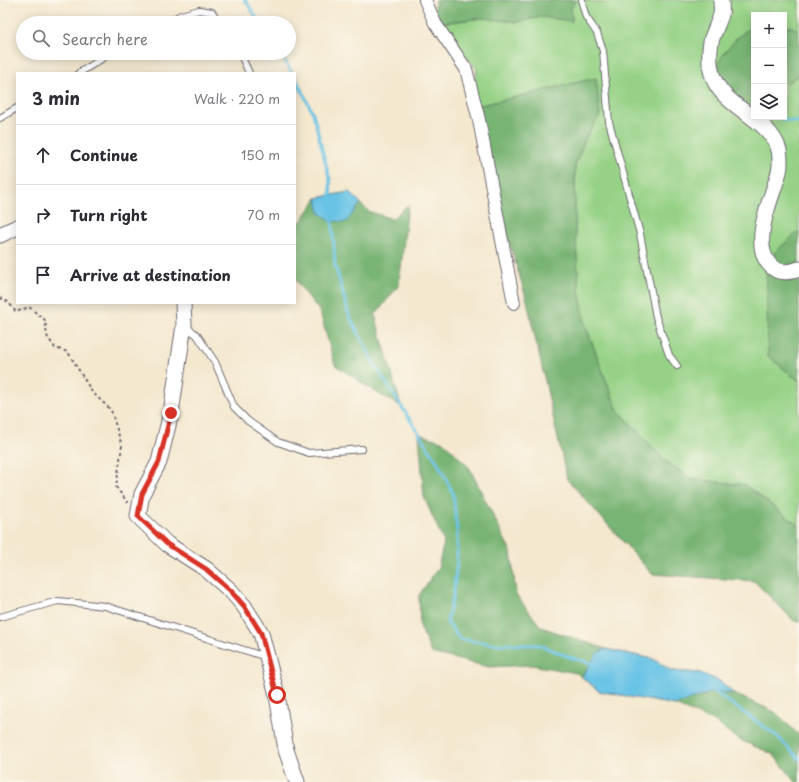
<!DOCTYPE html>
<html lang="en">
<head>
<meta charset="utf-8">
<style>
	:root { --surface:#fff; --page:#f2f2f3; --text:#2b2b33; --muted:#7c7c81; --line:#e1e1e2 }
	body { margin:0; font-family:"Playpen Sans",sans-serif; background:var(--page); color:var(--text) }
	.controls { position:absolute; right:12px; top:12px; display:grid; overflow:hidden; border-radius:0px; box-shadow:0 2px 10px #0003 }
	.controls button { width:36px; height:36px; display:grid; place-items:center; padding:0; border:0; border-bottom:1px solid var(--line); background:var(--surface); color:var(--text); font:20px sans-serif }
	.stop { position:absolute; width:12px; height:12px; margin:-9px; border:3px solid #d93025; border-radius:50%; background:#fff }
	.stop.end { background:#d93025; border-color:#fff; box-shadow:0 1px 4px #0008 }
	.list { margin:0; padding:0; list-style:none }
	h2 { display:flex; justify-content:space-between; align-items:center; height:52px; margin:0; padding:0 16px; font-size:17px }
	h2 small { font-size:13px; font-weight:400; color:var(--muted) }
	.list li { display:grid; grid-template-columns:26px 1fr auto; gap:12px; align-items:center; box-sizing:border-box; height:60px; padding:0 16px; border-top:1px solid var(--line) }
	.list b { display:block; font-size:15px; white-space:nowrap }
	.list em { font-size:13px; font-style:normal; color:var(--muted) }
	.icon { flex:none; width:22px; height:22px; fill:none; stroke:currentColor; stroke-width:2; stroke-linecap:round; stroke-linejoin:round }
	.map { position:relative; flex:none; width:799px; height:782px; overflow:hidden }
	.search { position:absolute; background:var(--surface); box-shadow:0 2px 10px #0003; left:16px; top:16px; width:280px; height:44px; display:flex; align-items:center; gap:10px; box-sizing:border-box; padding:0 14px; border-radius:22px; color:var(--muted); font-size:15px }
	.panel { position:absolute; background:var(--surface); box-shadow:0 2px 10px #0003; left:16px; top:72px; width:280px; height:232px; border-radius:0px }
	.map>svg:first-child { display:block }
	.green { fill:#96d286; stroke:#5c7a60 }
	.forest { fill:#78b473; stroke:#4d6b57 }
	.water { fill:#67c3e5; stroke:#447290 }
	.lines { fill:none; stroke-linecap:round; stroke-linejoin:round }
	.stream { stroke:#67c3e5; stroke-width:3 }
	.service-casing { stroke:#6c676f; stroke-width:8 }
	.minor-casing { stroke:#6c676f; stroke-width:14 }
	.tertiary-casing { stroke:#6c676f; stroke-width:17 }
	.path { stroke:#6c676f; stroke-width:2; stroke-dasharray:3 3; stroke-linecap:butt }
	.service { stroke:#fff; stroke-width:6 }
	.minor { stroke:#fff; stroke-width:12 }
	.tertiary { stroke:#fff; stroke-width:15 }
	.route { stroke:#d93025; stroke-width:5 }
</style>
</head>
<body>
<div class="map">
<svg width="799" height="782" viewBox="0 0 799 782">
	<rect width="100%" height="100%" fill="#fbf7ec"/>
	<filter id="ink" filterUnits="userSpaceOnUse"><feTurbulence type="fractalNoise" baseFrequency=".025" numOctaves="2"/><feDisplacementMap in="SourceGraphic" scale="8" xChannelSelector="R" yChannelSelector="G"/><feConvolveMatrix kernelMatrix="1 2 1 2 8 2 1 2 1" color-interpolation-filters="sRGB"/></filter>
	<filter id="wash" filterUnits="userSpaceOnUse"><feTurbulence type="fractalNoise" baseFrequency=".012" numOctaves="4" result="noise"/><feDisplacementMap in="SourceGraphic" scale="16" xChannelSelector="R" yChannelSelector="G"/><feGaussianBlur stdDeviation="0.9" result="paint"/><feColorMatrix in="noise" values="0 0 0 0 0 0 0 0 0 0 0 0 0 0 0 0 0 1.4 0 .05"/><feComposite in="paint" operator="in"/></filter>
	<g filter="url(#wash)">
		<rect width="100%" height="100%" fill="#f4e8cf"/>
		<path class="green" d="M576,0L610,3L612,0H799V30L791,27H784V15H754V25L735,39L743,112L754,105V117H784V85L799,75V231L790,241L768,356L799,381V526L745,485L692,479L665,461L617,409L586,327L579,290L575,225V165L586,137L600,115L596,78L469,108L477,69L435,24L483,18L517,22L542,17L572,21L571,8Z"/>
		<g class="forest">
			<path d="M435,0H576L571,8L572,21L542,17L517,22L483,18L435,23Z"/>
			<path d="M754,25V105L743,112L712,76C724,50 731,42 754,25Z"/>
			<path d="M784,27H791L799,30V75L784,85Z"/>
			<path d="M596,78L600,115L586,137L575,165V225L579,290L586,327L617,409L665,461L692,479L745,485L799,526V622L794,621L754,581L652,574L567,479L527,301L469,108Z"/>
			<path d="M349,192L368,211L392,219L408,205L399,285L375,315L401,406L379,394L335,365L320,312L295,279V226H298L317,198Z"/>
			<path d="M799,231V381L768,356L766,260Z"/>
			<path d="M419,434L444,442L469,467L511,552L516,595L541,627L606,649L653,659L672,671L700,673L721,682L734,694L775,712L799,735V782H796L773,754L740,740L713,721L675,705L599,691L577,673L532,665L489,667L431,653L420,626L419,595L438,568L444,542L424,497Z"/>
		</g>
		<g class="water">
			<path d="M349,192L361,203L346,222L332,221L320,213L317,198Z"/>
			<path d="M606,649L653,659L672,671L700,673L721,682L734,694L715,691L675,705L599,691L582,677L597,653Z"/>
		</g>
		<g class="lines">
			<g class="stream">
				<path d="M245,0L260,23"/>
				<path d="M280,53L292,73"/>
				<path d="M295,77L313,113L330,180L331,198"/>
				<path d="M776,117L789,121L799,122"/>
				<path d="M332,218L335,265L349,315L376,367L438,463L453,493L457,530V562L453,596L447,622L460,639L495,644L540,645L569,657L594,664"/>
				<path d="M712,690L777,736L799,759"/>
			</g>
		</g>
	</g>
	<g filter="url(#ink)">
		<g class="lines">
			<g class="service-casing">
				<g id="service">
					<path d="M582,0V3L586,17L597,33L603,51L609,122L640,234L656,317L669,355L677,366"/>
					<path d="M166,23L181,15L199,10L212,12L220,23"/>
					<path d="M240,53L249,73"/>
					<path d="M79,73L111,53"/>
					<path d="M0,118L17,108"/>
					<path d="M185,326L197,335L215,362L234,407L248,421L278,442L309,453L362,449"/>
					<path d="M0,617L58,601L105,606L266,657"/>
				</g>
			</g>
			<g class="minor-casing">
				<path id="minor" d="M425,0L435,23L466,69L479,120L514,303"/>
			</g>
			<g class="tertiary-casing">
				<g id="tertiary">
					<path d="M721,0C721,5 722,10 721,15C718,23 715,30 712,38C709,48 709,64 712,74C722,109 769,116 779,150C780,154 780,160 780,165C780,172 776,181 774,188C767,209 753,244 769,264C777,274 788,273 799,269"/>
					<path d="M0,235L17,227"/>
					<path d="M183,303L184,325L171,413L159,462L142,494L138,516L167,544L206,569L231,591L244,606L261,633L277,695L286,750L297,782"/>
				</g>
			</g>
			<path class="path" d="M0,298L8,302L16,312L29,307L45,320L47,336L55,348L68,352L92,392L111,410L122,446L116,487L128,503"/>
			<use href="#service" class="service"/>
			<use href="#minor" class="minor"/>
			<use href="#tertiary" class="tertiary"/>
		</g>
	</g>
	<g class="lines" filter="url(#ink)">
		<path class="route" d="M171,413L159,462L142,494L138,516L167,544L206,569L231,591L244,606L261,633L277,695"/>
	</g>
</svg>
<div class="controls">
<button>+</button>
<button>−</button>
<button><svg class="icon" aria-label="layers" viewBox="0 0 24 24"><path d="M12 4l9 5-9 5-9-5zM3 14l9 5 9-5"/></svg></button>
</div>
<div class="stop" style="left:277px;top:695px"></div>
<div class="stop end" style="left:171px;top:413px"></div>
<div class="search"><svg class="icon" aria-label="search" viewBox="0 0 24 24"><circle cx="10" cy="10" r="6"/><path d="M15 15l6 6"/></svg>Search here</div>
<section class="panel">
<h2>3 min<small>Walk · 220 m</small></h2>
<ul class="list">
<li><svg class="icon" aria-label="ahead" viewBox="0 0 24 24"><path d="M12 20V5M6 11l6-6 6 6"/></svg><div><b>Continue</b></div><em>150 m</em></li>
<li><svg class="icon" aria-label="right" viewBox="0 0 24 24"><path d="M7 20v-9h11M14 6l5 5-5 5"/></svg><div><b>Turn right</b></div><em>70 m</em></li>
<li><svg class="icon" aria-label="arrive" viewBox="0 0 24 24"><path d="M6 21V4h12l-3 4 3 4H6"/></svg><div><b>Arrive at destination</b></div></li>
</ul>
</section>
</div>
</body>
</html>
